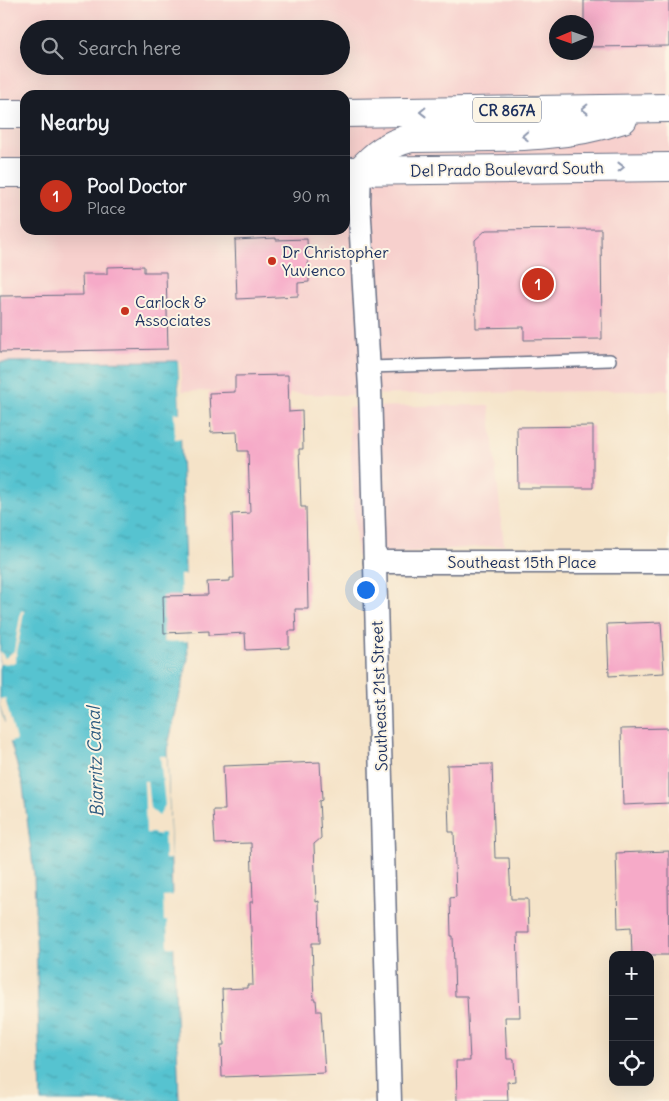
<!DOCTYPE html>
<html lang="en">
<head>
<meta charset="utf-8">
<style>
	:root { --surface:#171b24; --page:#20242c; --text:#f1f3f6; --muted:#9ea1a6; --line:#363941; --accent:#c8321e }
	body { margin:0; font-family:Delius,sans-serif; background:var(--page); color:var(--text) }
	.controls { position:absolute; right:15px; bottom:15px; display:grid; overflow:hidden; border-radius:10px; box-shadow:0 5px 20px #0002 }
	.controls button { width:45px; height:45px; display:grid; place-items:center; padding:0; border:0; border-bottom:1px solid var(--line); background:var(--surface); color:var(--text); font:25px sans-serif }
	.compass { position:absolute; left:549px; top:15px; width:45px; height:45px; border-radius:50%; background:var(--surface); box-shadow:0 5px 20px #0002; rotate:268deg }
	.you { position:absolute; left:365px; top:589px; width:18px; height:18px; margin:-12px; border:4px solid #fff; border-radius:50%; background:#1a73e8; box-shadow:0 0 0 8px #1a73e833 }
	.badge { display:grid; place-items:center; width:32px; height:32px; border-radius:50%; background:var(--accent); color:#fff; font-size:16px; font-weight:700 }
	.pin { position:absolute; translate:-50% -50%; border:2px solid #fff; box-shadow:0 1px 5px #0006 }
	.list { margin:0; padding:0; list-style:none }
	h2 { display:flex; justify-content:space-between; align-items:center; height:65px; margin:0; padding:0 20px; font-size:21px }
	h2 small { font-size:16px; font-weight:400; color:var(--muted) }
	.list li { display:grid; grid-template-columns:32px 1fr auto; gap:15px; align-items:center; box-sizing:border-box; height:80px; padding:0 20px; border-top:1px solid var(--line) }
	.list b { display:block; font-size:19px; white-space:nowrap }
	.list p { margin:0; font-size:16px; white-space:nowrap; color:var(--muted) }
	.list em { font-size:16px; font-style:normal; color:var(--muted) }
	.icon { flex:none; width:28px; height:28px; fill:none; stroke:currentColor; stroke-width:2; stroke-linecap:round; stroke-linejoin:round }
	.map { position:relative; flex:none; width:669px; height:1101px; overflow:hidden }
	.search { position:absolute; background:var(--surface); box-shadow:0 5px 20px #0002; left:20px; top:20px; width:330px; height:55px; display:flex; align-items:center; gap:12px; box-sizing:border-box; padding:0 18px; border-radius:28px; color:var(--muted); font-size:19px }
	.panel { position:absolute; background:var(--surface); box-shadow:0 5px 20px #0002; left:20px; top:90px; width:330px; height:145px; border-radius:15px }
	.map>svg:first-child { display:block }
	.built { fill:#f7d0cd; fill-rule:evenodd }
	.water { fill:url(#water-ripples); stroke:#397997 }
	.pier { fill:#f5e3c8 }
	.building { fill:#f6aac8 }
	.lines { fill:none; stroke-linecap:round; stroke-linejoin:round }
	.lane-casing { stroke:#676e83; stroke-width:14 }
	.street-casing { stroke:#676e83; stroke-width:25 }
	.primary-casing { stroke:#676e83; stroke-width:30 }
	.lane { stroke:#fff; stroke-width:11 }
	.street { stroke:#fff; stroke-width:22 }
	.primary { stroke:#fff; stroke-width:28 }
	.oneway { stroke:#8d97ae }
	.poi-dot { fill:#c8321e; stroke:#fcf5e5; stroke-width:2 }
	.labels { text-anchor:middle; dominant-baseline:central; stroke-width:4; stroke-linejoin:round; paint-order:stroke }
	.shield { fill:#fcf5e5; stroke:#5e6a86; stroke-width:1 }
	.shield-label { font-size:15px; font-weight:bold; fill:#1b2f5e }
	.street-label { font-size:16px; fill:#1b2f5e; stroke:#fcf5e5 }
	.poi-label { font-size:16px; fill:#1b2f5e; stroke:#fcf5e5; text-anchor:start }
	.water-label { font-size:18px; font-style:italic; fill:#2d5b80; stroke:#fcf5e5 }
</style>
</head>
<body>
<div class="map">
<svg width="669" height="1101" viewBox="0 0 669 1101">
	<defs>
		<pattern id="water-ripples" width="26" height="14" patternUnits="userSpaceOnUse" patternTransform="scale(1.25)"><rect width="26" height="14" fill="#57c3d0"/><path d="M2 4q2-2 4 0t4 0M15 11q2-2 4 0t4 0" fill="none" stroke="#479fac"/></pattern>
	</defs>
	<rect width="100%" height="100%" fill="#fcf5e5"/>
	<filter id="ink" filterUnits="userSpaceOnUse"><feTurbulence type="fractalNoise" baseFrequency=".02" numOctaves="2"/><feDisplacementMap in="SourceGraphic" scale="10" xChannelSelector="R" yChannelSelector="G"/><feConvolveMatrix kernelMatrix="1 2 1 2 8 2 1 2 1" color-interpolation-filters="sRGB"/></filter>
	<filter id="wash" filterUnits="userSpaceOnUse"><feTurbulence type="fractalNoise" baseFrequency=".0096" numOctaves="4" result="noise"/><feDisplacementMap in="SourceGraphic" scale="20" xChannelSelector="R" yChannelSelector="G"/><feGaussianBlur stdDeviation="1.12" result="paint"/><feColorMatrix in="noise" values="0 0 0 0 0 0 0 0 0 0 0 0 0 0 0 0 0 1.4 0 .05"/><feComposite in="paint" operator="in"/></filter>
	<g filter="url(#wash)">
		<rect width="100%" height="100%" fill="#f5e3c8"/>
		<g class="built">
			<path d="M0,0H669V390L344,395L32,387L0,511ZM556,22H586V52H556ZM29,29H341V66H29ZM25,95H345V230H25Z"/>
			<path d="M489,405L504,545L357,556L348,407Z"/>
		</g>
		<path class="water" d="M178,361L188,659L167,750L179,1101H41L34,875L23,786L0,706V362Z"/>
		<g class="pier">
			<path d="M178,361H181L184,438L175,439L174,413H180Z"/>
			<path d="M180,575H188L189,599H186L188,641L164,642L163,596H168L182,630Z"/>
			<path d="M21,611H24L15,663L0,664V651L5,658L14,651Z"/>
			<path d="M5,698L16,740L8,743L2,724L5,722L0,706V699Z"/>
			<path d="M160,756H167L171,859H165L164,833H159V835H155L154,833H146L144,781H147L150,808L159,816L165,805Z"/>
			<path d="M175,895L176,947H168L167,921H164L163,896Z"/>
		</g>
		<g id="blocks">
			<g class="building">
				<path d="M584,0H669V46L586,47V22H584Z"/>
				<path d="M601,229L602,339L524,340V327L476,328L475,240L486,230Z"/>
				<path d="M276,238V240L307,239L309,282L298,283V296L237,299L235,240Z"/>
				<path d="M144,266V272H166L168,349L0,352V296L83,295L82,274H107V267Z"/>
				<path d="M288,375L289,412L302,411L303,449H299L301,507H306L308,609H295L296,631H289V648L246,650L245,633L209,635V631L164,633L163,596L208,595L207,582L230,581V578H234L232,514L250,513L248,451H238L237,432L211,433L209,393L235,392V376Z"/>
				<path d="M593,426V488H518L517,427Z"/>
				<path d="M661,622L664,673L609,676L607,624Z"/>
				<path d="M669,728V803L623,805L621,729Z"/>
				<path d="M320,762L322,800L319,801L321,838L314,844L316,902L319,901L320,943H312L314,1000H316L317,1011H321L325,1073L222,1077L221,1045H224L222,989L247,988V985H253L250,902H253L251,843L215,844L213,810H225L223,766Z"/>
				<path d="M492,764L495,858H509L511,899H528L529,933H517L520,1017H505L507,1059H514L515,1081L507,1082L508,1101H457L456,1061H470L467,996H455L453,936H451L450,898L456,897L454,832H449L447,765Z"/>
				<path d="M669,851V885H668L669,955H632L631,927L618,928L616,853Z"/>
			</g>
		</g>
	</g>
	<g filter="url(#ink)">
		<use href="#blocks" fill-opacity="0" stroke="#676e83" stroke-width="1"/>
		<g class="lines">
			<g class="lane-casing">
				<path id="lane" d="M369,367L610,360"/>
			</g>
			<g class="street-casing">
				<g id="street">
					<path d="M360,171L359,202L370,388L390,1101"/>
					<path d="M375,562H669"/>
				</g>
			</g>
			<g class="primary-casing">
				<g id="primary">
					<path d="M345,113L669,108"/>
					<path d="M0,114H25"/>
					<path d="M345,171L669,167"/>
					<path d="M360,171C375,154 388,144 411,138C481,136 555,142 623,119"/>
					<path d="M0,173H25"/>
				</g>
			</g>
			<use href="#lane" class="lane"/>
			<use href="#street" class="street"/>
			<use href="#primary" class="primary"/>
		</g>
		<defs><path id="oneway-chevron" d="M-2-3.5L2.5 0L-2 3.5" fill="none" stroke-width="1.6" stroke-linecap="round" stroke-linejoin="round" transform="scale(1.25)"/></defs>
		<g class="oneway">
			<use href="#oneway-chevron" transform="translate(585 109) rotate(179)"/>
			<use href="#oneway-chevron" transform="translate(423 112) rotate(179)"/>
			<use href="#oneway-chevron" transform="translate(525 136) rotate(177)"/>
			<use href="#oneway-chevron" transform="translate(621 167) rotate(-1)"/>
		</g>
	</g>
	<g class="poi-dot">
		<circle cx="272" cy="261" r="5"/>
		<circle cx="125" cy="311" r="5"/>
	</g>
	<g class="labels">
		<rect class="shield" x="473" y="97.5" width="68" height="25" rx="4"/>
		<g class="shield-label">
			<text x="507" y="110">CR 867A</text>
		</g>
		<g class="street-label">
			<text transform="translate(507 169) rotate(-1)">Del Prado Boulevard South</text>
			<text x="522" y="562">Southeast 15th Place</text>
			<text transform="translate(379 696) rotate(-92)">Southeast 21st Street</text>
		</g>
		<g class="poi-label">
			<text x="282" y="252">Dr Christopher<tspan x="282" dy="18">Yuvienco</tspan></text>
			<text x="135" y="302">Carlock &amp;<tspan x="135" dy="18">Associates</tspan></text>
		</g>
		<g class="water-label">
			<text transform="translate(95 762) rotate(-92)">Biarritz Canal</text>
		</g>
	</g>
</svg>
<div class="controls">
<button>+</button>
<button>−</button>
<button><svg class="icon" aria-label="locate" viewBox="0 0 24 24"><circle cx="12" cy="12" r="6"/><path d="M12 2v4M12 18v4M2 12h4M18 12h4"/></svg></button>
</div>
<svg class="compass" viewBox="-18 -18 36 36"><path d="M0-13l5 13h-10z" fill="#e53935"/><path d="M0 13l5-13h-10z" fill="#9ea1a6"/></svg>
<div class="you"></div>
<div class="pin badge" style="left:538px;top:284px">1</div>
<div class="search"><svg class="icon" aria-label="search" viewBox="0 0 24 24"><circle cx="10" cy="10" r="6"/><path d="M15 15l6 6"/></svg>Search here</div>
<section class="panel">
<h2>Nearby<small></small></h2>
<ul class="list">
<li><span class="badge">1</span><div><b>Pool Doctor</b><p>Place</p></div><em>90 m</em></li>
</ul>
</section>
</div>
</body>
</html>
